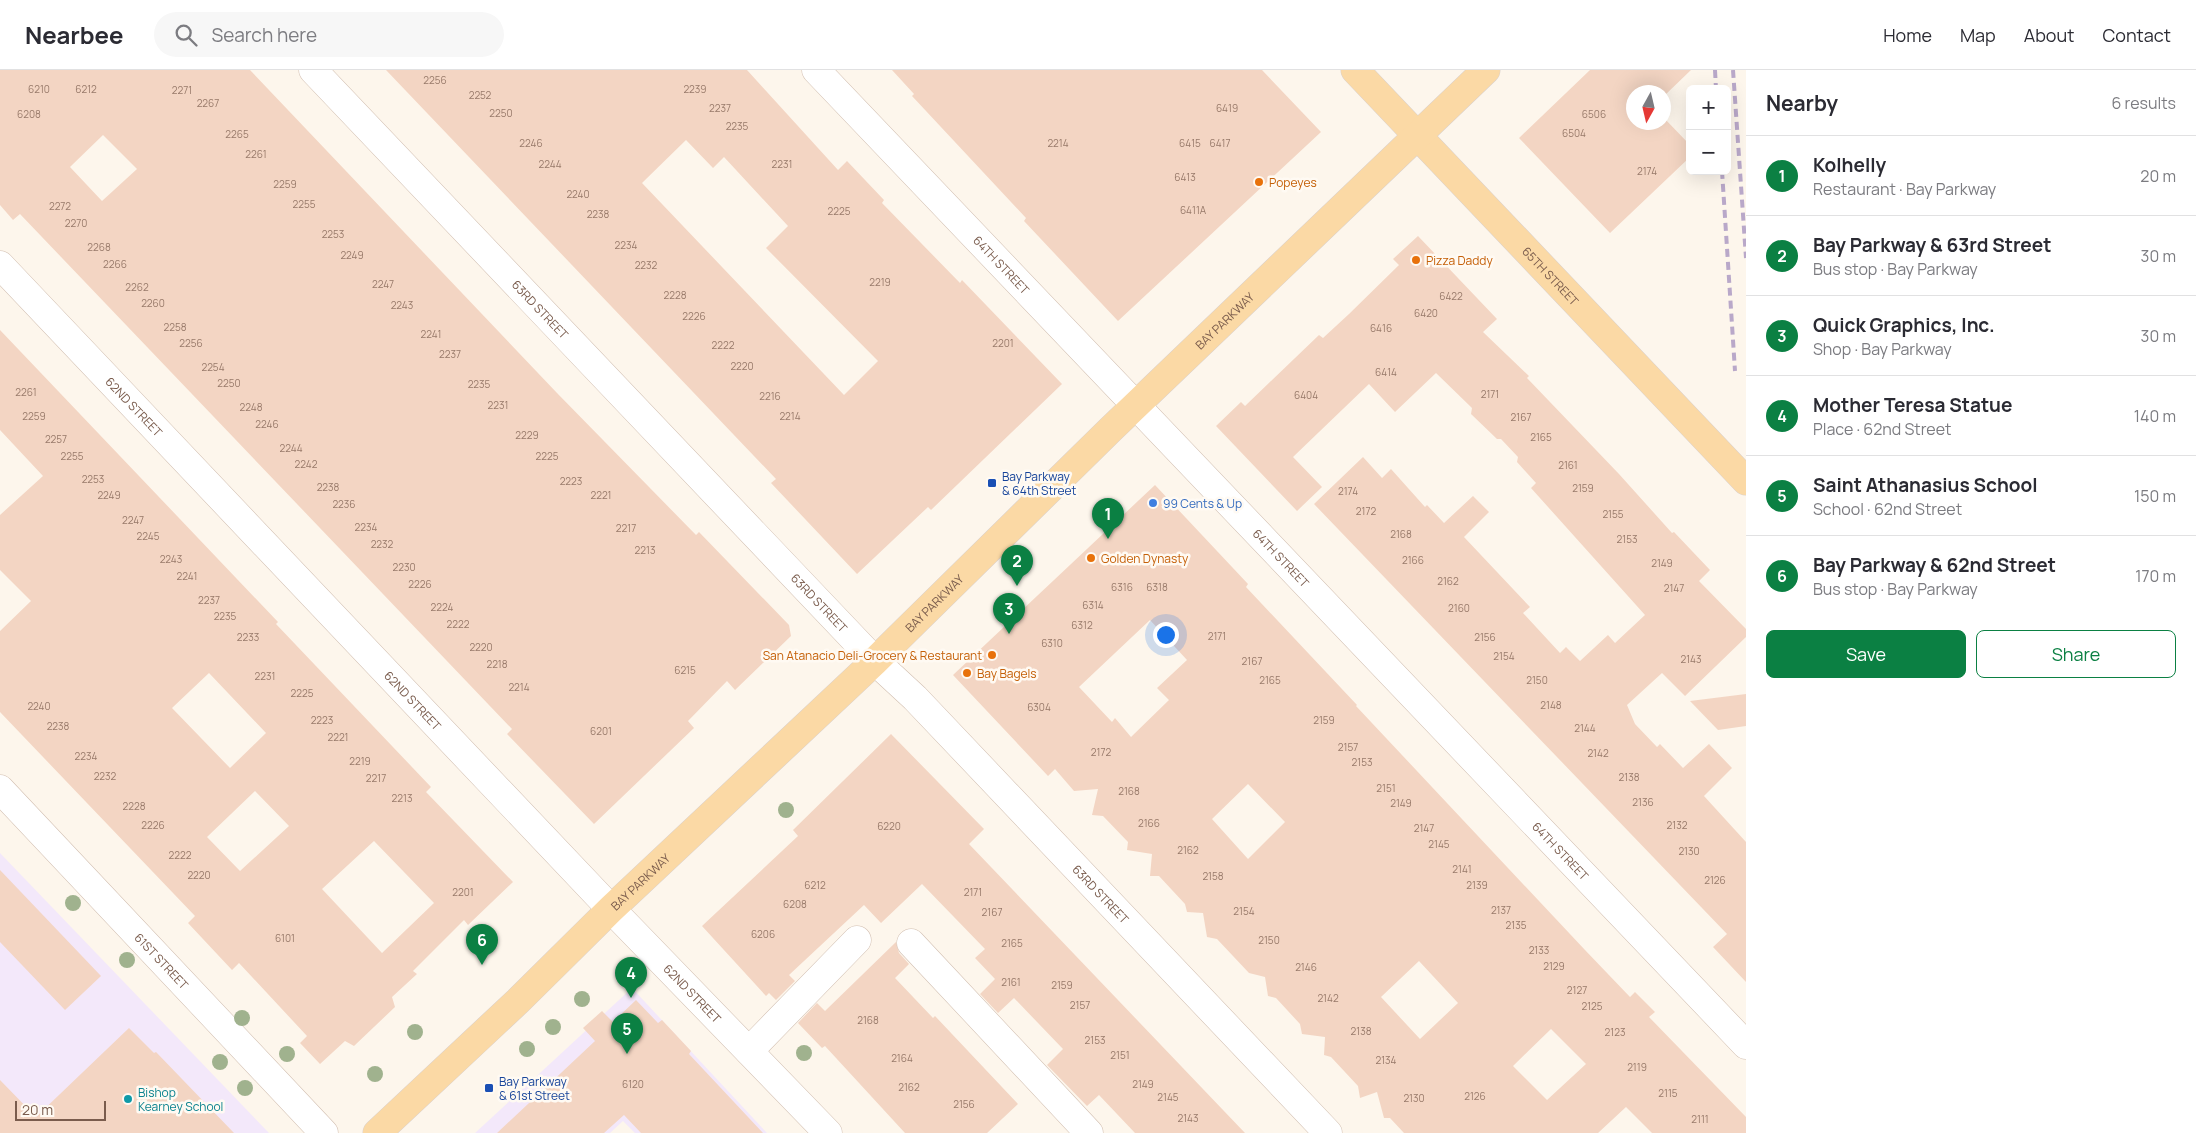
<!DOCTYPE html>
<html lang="en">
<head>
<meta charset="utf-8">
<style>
	:root { --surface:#fff; --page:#f7f7f7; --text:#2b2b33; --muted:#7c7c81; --line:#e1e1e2; --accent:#0b8043 }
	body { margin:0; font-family:Manrope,sans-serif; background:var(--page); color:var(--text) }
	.controls { position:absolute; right:15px; top:15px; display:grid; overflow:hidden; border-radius:8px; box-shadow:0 5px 20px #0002 }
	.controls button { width:45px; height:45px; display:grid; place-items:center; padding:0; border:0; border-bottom:1px solid var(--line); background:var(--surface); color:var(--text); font:25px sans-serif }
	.compass { position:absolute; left:1626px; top:15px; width:45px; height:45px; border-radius:50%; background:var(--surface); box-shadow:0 5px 20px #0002; rotate:188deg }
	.scale { position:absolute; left:15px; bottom:12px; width:91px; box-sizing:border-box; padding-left:5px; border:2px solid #7a5c4d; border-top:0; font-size:14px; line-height:18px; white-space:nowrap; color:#7a5c4d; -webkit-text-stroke:4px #fffaf3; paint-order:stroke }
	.you { position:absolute; left:1165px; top:564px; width:18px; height:18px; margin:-12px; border:4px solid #fff; border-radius:50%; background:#1a73e8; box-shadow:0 0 0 8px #1a73e833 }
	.badge { display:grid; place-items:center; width:32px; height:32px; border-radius:50%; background:var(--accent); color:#fff; font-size:16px; font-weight:700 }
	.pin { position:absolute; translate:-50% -41px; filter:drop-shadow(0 1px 2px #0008) }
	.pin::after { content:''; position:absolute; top:26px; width:18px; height:15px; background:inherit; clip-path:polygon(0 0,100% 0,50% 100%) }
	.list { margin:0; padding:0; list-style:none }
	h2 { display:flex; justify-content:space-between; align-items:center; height:65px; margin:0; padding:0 20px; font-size:21px }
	h2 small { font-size:16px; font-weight:400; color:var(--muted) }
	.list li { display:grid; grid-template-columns:32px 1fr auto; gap:15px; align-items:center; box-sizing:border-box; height:80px; padding:0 20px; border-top:1px solid var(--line) }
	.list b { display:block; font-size:19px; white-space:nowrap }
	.list p { margin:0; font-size:16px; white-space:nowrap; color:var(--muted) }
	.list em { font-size:16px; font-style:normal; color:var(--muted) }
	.actions { display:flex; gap:10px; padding:15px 20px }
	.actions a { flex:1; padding:11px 0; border:1px solid var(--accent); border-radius:8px; text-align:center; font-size:18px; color:var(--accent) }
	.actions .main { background:var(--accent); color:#fff }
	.icon { flex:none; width:28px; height:28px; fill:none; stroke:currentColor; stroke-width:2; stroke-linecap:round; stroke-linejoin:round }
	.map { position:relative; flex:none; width:1746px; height:1063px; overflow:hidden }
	header { display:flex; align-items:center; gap:30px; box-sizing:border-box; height:70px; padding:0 25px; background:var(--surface); border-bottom:1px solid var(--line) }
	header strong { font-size:24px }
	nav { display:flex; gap:28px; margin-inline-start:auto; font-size:18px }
	.search { width:350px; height:45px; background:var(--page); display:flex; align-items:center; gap:12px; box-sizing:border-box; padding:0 18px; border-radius:28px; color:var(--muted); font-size:19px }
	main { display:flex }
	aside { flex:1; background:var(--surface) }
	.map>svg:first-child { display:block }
	.education { fill:#f3e8fa }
	.building { fill:#f3d5c3; fill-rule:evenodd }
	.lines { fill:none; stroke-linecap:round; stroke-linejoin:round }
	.minor-casing { stroke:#d1beb0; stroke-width:29 }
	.major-casing { stroke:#dad1cd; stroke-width:29 }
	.minor { stroke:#fff; stroke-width:28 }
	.major { stroke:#fbd9a5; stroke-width:28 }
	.rail { stroke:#b9a8c9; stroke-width:4; stroke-dasharray:8 5; stroke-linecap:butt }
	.tree { fill:#a0b28e }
	.food-dot { fill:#e8710a; stroke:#fffaf3; stroke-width:2 }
	.transit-dot { fill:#1a4fb4; stroke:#fffaf3; stroke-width:2 }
	.shop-dot { fill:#3f7fe0; stroke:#fffaf3; stroke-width:2 }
	.culture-dot { fill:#0f9aa8; stroke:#fffaf3; stroke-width:2 }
	.labels { text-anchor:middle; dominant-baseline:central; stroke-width:5; stroke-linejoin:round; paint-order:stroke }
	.number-label { font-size:10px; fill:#987a6a }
	.food-label { font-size:12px; fill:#c56008; stroke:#fffaf3; text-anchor:start }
	.street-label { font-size:12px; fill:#7a5c4d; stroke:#fffaf3 }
	.transit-label { font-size:12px; fill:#164399; stroke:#fffaf3; text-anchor:start }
	.shop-label { font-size:12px; fill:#366cbe; stroke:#fffaf3; text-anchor:start }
	.culture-label { font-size:12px; fill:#0d838f; stroke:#fffaf3; text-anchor:start }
</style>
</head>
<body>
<header>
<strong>Nearbee</strong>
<div class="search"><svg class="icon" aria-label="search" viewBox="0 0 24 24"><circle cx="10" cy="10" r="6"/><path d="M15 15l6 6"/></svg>Search here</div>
<nav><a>Home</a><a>Map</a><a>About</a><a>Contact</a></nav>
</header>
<main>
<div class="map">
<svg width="1746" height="1063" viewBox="0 0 1746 1063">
	<rect width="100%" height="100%" fill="#fdf6ec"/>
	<g class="education">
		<path d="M0,783L269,1063H0Z"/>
		<path d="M632,918L767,1063H635L623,1051L610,1063H475Z"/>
	</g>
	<g class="building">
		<path d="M0,0H250L557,323L696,465L699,462L789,555L791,566L735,620L727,611L688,651L694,658L594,754L507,664L512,659L20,144L13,150L0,135ZM103,65L137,99L102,131L70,97Z"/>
		<path d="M386,0H747L838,100L847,91L884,130L882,133L960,213L962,210L1062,314L931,440L928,437L857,504L771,413L776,409ZM686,70L713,98L724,87L788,156L766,178L878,291L844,325L642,113Z"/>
		<path d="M892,0H1262L1321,62L1118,251L1024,151L1026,148L912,26L914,24Z"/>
		<path d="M1590,0H1691L1664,26V22H1634V52H1664V48L1690,75V87L1610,163L1519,68Z"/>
		<path d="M1418,166L1497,249L1483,262L1529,306L1527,308L1619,404L1672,463L1674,462L1710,500L1699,511L1746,559V567L1685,626L1662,603L1627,635L1635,654L1657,677L1660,674L1683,698L1709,674L1732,698L1704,726L1746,772V912L1713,877L1727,864L1314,434L1363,387L1382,408L1391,399L1425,437L1427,435L1444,453L1473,426L1489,442L1464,467L1530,537L1523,543L1560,583L1566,577L1580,591L1608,565L1615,573L1645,545L1531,418L1536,413L1517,392L1518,387L1501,369H1497L1471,344L1472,338L1436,303L1395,342L1369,314L1293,387L1322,417L1297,441L1216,356L1241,332L1245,336L1319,265L1323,268L1349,244L1399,195L1393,189Z"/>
		<path d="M0,260L278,552L276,554L431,717L426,722L513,812L468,855L464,850L413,901L417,904L392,927L395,937L354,976L345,971L320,994L300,973L307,966L239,893L232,900L188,853L195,846L0,642V561L31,531L0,500V445L43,406L0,360ZM209,603L266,663L230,698L172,638ZM255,721L289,756L240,801L207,767ZM374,771L434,833L382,883L322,819Z"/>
		<path d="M1155,415L1248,514L1246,517L1357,635L1356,636L1585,880L1630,927L1635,922L1655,942L1649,947L1746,1047V1063H1652L1626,1037L1598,1063H1404L1390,1048H1384L1377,1022L1360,1028L1358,1016L1331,987L1324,985L1325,967L1302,964L1300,954L1276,928L1268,926L1265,907L1249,903L1217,869L1207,867L1203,843L1187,842L1185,834L1159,806H1150L1152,784L1127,780L1128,772L1103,746L1092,745L1098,719L1074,721L1055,699L1048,706L953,605ZM1150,550L1187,590L1157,618L1169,630L1131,667L1115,648L1112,652L1079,617ZM1248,714L1285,752L1248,789L1212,749ZM1419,891L1458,933L1420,969L1381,927ZM1551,959L1586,994L1547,1030L1513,996Z"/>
		<path d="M1746,624V656L1718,660L1690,631Z"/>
		<path d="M891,664L984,759L969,774L1245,1063H1135L1099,1025L1087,1036L1047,995L1063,979L1014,928L998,943L980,924L995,909L975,888L985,879L922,814L881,853L864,835L789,905L795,911L776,930L769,923L766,926L702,856L798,766L793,760Z"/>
		<path d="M0,800L101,906L65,940L0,872Z"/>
		<path d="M896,872L899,883L909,894L895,908L933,948L935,946L1018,1034L987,1063H905L825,976L822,978L798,953L817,933L825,941Z"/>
		<path d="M636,930L658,953L662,950L691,981L689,984L763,1063H641L624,1045L604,1063H497L595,971L583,958L602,941L613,952Z"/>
		<path d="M129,958L154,983L156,982L234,1063H0V1010L36,1047Z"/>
	</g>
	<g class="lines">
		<g class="minor-casing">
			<g id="minor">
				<path id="s1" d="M313,0L875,591L915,628L1328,1063"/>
				<path id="s2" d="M816,0L1746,975"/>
				<path id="s3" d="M0,195L611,839L828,1063"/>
				<path id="s4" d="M0,719L324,1063"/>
				<path d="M911,873L1089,1063"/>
				<path d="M749,981L857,870"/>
			</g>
		</g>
		<g class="major-casing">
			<g id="major">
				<path id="s5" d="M1355,0L1746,411"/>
				<path id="s6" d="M377,1063L518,931L611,839L875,591L1111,359L1486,0"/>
			</g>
		</g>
		<use href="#minor" class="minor"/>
		<use href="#major" class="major"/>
		<g class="rail">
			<path d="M1715,0L1716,19"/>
			<path d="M1733,0L1746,188"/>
			<path d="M1722,101L1735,301"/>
		</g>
	</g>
	<g class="tree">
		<circle cx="786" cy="740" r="8"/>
		<circle cx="73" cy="833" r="8"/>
		<circle cx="127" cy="890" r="8"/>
		<circle cx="582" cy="929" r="8"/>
		<circle cx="242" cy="948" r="8"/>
		<circle cx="553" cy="957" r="8"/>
		<circle cx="415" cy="962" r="8"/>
		<circle cx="527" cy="979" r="8"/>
		<circle cx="804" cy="983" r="8"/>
		<circle cx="287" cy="984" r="8"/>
		<circle cx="220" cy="992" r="8"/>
		<circle cx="375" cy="1004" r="8"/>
		<circle cx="245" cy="1018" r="8"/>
	</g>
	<g class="food-dot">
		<circle cx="1259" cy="112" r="5"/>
		<circle cx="1416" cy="190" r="5"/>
		<circle cx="1091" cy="488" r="5"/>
		<circle cx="992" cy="585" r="5"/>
		<circle cx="967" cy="603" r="5"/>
	</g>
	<g class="transit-dot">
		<rect x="987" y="408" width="10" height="10" rx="2.5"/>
		<rect x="484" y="1013" width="10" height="10" rx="2.5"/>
	</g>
	<circle class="shop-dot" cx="1153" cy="433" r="5"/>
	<circle class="culture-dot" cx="128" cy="1029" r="5"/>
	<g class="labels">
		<g class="number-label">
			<text x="435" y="10">2256</text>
			<text x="39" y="19">6210</text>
			<text x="86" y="19">6212</text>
			<text x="695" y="19">2239</text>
			<text x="182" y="20">2271</text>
			<text x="480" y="25">2252</text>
			<text x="208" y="33">2267</text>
			<text x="720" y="38">2237</text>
			<text x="1227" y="38">6419</text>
			<text x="501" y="43">2250</text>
			<text x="29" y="44">6208</text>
			<text x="1594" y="44">6506</text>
			<text x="737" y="56">2235</text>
			<text x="1574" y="63">6504</text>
			<text x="237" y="64">2265</text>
			<text x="531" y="73">2246</text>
			<text x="1058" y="73">2214</text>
			<text x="1190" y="73">6415</text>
			<text x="1220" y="73">6417</text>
			<text x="256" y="84">2261</text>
			<text x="550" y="94">2244</text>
			<text x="782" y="94">2231</text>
			<text x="1647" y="101">2174</text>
			<text x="1185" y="107">6413</text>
			<text x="285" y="114">2259</text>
			<text x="578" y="124">2240</text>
			<text x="304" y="134">2255</text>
			<text x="60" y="136">2272</text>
			<text x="1193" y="140">6411A</text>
			<text x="839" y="141">2225</text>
			<text x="598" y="144">2238</text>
			<text x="76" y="153">2270</text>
			<text x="333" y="164">2253</text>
			<text x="626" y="175">2234</text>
			<text x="99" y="177">2268</text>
			<text x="352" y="185">2249</text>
			<text x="115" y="194">2266</text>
			<text x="646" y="195">2232</text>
			<text x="880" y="212">2219</text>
			<text x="383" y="214">2247</text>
			<text x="137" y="217">2262</text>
			<text x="675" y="225">2228</text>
			<text x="1451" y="226">6422</text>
			<text x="153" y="233">2260</text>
			<text x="402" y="235">2243</text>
			<text x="1426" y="243">6420</text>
			<text x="694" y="246">2226</text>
			<text x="175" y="257">2258</text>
			<text x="1381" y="258">6416</text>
			<text x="431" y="264">2241</text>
			<text x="191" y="273">2256</text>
			<text x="1003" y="273">2201</text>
			<text x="723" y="275">2222</text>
			<text x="450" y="284">2237</text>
			<text x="742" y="296">2220</text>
			<text x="213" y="297">2254</text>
			<text x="1386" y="302">6414</text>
			<text x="229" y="313">2250</text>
			<text x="479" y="314">2235</text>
			<text x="26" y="322">2261</text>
			<text x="1490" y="324">2171</text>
			<text x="1306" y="325">6404</text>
			<text x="770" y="326">2216</text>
			<text x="498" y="335">2231</text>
			<text x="251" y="337">2248</text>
			<text x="34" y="346">2259</text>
			<text x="790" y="346">2214</text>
			<text x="1521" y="347">2167</text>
			<text x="267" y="354">2246</text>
			<text x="527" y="365">2229</text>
			<text x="1541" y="367">2165</text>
			<text x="56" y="369">2257</text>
			<text x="291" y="378">2244</text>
			<text x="72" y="386">2255</text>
			<text x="547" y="386">2225</text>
			<text x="306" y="394">2242</text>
			<text x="1568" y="395">2161</text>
			<text x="93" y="409">2253</text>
			<text x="571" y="411">2223</text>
			<text x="328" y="417">2238</text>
			<text x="1583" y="418">2159</text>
			<text x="1348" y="421">2174</text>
			<text x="109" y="425">2249</text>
			<text x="601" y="425">2221</text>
			<text x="344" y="434">2236</text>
			<text x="1366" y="441">2172</text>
			<text x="1613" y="444">2155</text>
			<text x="133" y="450">2247</text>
			<text x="366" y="457">2234</text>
			<text x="626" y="458">2217</text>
			<text x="1401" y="464">2168</text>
			<text x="148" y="466">2245</text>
			<text x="1627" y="469">2153</text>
			<text x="382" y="474">2232</text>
			<text x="645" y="480">2213</text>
			<text x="171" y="489">2243</text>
			<text x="1413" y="490">2166</text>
			<text x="1662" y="493">2149</text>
			<text x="404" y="497">2230</text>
			<text x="187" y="506">2241</text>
			<text x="1448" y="511">2162</text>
			<text x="420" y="514">2226</text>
			<text x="1122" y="517">6316</text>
			<text x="1157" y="517">6318</text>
			<text x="1674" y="518">2147</text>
			<text x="209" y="530">2237</text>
			<text x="1093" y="535">6314</text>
			<text x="442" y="537">2224</text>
			<text x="1459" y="538">2160</text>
			<text x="225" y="546">2235</text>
			<text x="458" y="554">2222</text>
			<text x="1082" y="555">6312</text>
			<text x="1217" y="566">2171</text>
			<text x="248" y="567">2233</text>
			<text x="1485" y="567">2156</text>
			<text x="1052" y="573">6310</text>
			<text x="481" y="577">2220</text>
			<text x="1504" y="586">2154</text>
			<text x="1691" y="589">2143</text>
			<text x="1252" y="591">2167</text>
			<text x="497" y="594">2218</text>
			<text x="685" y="600">6215</text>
			<text x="265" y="606">2231</text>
			<text x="1270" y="610">2165</text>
			<text x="1537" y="610">2150</text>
			<text x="519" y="617">2214</text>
			<text x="302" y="623">2225</text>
			<text x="1551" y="635">2148</text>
			<text x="39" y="636">2240</text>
			<text x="1039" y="637">6304</text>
			<text x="322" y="650">2223</text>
			<text x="1324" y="650">2159</text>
			<text x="58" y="656">2238</text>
			<text x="1585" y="658">2144</text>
			<text x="601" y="661">6201</text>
			<text x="338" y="667">2221</text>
			<text x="1348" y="677">2157</text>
			<text x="1101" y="682">2172</text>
			<text x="1598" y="683">2142</text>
			<text x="86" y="686">2234</text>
			<text x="360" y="691">2219</text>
			<text x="1362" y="692">2153</text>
			<text x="105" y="706">2232</text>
			<text x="1629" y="707">2138</text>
			<text x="376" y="708">2217</text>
			<text x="1386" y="718">2151</text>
			<text x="1129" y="721">2168</text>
			<text x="402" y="728">2213</text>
			<text x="1643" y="732">2136</text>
			<text x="1401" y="733">2149</text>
			<text x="134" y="736">2228</text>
			<text x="1149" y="753">2166</text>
			<text x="153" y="755">2226</text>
			<text x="1677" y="755">2132</text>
			<text x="889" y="756">6220</text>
			<text x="1424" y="758">2147</text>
			<text x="1439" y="774">2145</text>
			<text x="1188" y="780">2162</text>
			<text x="1689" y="781">2130</text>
			<text x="180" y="785">2222</text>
			<text x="1462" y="799">2141</text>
			<text x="199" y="805">2220</text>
			<text x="1213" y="806">2158</text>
			<text x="1715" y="810">2126</text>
			<text x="815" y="815">6212</text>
			<text x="1477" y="815">2139</text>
			<text x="463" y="822">2201</text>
			<text x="973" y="822">2171</text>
			<text x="795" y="834">6208</text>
			<text x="1501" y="840">2137</text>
			<text x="1244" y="841">2154</text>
			<text x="992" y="842">2167</text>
			<text x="1516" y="855">2135</text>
			<text x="763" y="864">6206</text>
			<text x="285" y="868">6101</text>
			<text x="1269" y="870">2150</text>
			<text x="1012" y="873">2165</text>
			<text x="1539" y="880">2133</text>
			<text x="1554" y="896">2129</text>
			<text x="1306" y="897">2146</text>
			<text x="1011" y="912">2161</text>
			<text x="1062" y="915">2159</text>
			<text x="1577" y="920">2127</text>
			<text x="1328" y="928">2142</text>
			<text x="1080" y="935">2157</text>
			<text x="1592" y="936">2125</text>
			<text x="868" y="950">2168</text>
			<text x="1361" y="961">2138</text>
			<text x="1615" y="962">2123</text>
			<text x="1095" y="970">2153</text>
			<text x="1120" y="985">2151</text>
			<text x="902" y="988">2164</text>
			<text x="1386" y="990">2134</text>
			<text x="1637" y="997">2119</text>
			<text x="633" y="1014">6120</text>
			<text x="1143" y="1014">2149</text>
			<text x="909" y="1017">2162</text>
			<text x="1668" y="1023">2115</text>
			<text x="1475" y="1026">2126</text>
			<text x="1168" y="1027">2145</text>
			<text x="1414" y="1028">2130</text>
			<text x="964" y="1034">2156</text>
			<text x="1188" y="1048">2143</text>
			<text x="1700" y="1049">2111</text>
		</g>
		<g class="food-label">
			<text x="1269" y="112">Popeyes</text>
			<text x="1426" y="190">Pizza Daddy</text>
			<text x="1101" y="488">Golden Dynasty</text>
			<text x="982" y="585" text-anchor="end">San Atanacio Deli-Grocery &amp; Restaurant</text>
			<text x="977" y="603">Bay Bagels</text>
		</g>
		<g class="street-label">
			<text stroke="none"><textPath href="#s2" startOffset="269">64TH STREET</textPath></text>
			<text stroke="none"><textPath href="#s5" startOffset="284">65TH STREET</textPath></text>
			<text stroke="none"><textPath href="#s1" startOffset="330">63RD STREET</textPath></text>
			<text stroke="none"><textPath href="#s6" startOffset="1174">BAY PARKWAY</textPath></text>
			<text stroke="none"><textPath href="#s3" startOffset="195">62ND STREET</textPath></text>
			<text stroke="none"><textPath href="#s2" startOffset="674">64TH STREET</textPath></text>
			<text stroke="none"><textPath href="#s1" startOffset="735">63RD STREET</textPath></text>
			<text stroke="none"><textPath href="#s6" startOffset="769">BAY PARKWAY</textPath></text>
			<text stroke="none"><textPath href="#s3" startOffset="600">62ND STREET</textPath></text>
			<text stroke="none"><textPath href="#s2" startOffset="1079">64TH STREET</textPath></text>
			<text stroke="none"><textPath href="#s6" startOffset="364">BAY PARKWAY</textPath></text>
			<text stroke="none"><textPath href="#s1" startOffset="1140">63RD STREET</textPath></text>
			<text stroke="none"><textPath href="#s4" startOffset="236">61ST STREET</textPath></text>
			<text stroke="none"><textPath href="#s3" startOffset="1005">62ND STREET</textPath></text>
		</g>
		<g class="transit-label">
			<text x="1002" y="406">Bay Parkway<tspan x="1002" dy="14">&amp; 64th Street</tspan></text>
			<text x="499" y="1011">Bay Parkway<tspan x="499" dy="14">&amp; 61st Street</tspan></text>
		</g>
		<g class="shop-label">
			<text x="1163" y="433">99 Cents &amp; Up</text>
		</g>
		<g class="culture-label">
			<text x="138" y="1022">Bishop<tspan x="138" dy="14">Kearney School</tspan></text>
		</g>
	</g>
</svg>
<div class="controls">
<button>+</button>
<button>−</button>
</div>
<svg class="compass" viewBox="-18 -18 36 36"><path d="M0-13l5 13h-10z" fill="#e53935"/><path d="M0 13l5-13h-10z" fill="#7c7c81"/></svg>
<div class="scale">20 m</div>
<div class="you"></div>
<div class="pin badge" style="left:1108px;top:469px">1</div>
<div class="pin badge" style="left:1017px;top:516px">2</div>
<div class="pin badge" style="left:1009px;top:564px">3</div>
<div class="pin badge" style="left:631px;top:928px">4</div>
<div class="pin badge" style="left:627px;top:984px">5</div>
<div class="pin badge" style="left:482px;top:895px">6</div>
</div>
<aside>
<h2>Nearby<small>6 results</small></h2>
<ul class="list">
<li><span class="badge">1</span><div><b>Kolhelly</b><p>Restaurant · Bay Parkway</p></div><em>20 m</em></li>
<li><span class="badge">2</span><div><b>Bay Parkway &amp; 63rd Street</b><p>Bus stop · Bay Parkway</p></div><em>30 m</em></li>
<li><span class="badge">3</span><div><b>Quick Graphics, Inc.</b><p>Shop · Bay Parkway</p></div><em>30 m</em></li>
<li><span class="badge">4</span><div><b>Mother Teresa Statue</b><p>Place · 62nd Street</p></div><em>140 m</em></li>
<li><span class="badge">5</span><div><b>Saint Athanasius School</b><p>School · 62nd Street</p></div><em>150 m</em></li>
<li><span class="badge">6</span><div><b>Bay Parkway &amp; 62nd Street</b><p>Bus stop · Bay Parkway</p></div><em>170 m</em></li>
</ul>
<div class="actions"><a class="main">Save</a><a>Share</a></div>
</aside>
</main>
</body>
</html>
